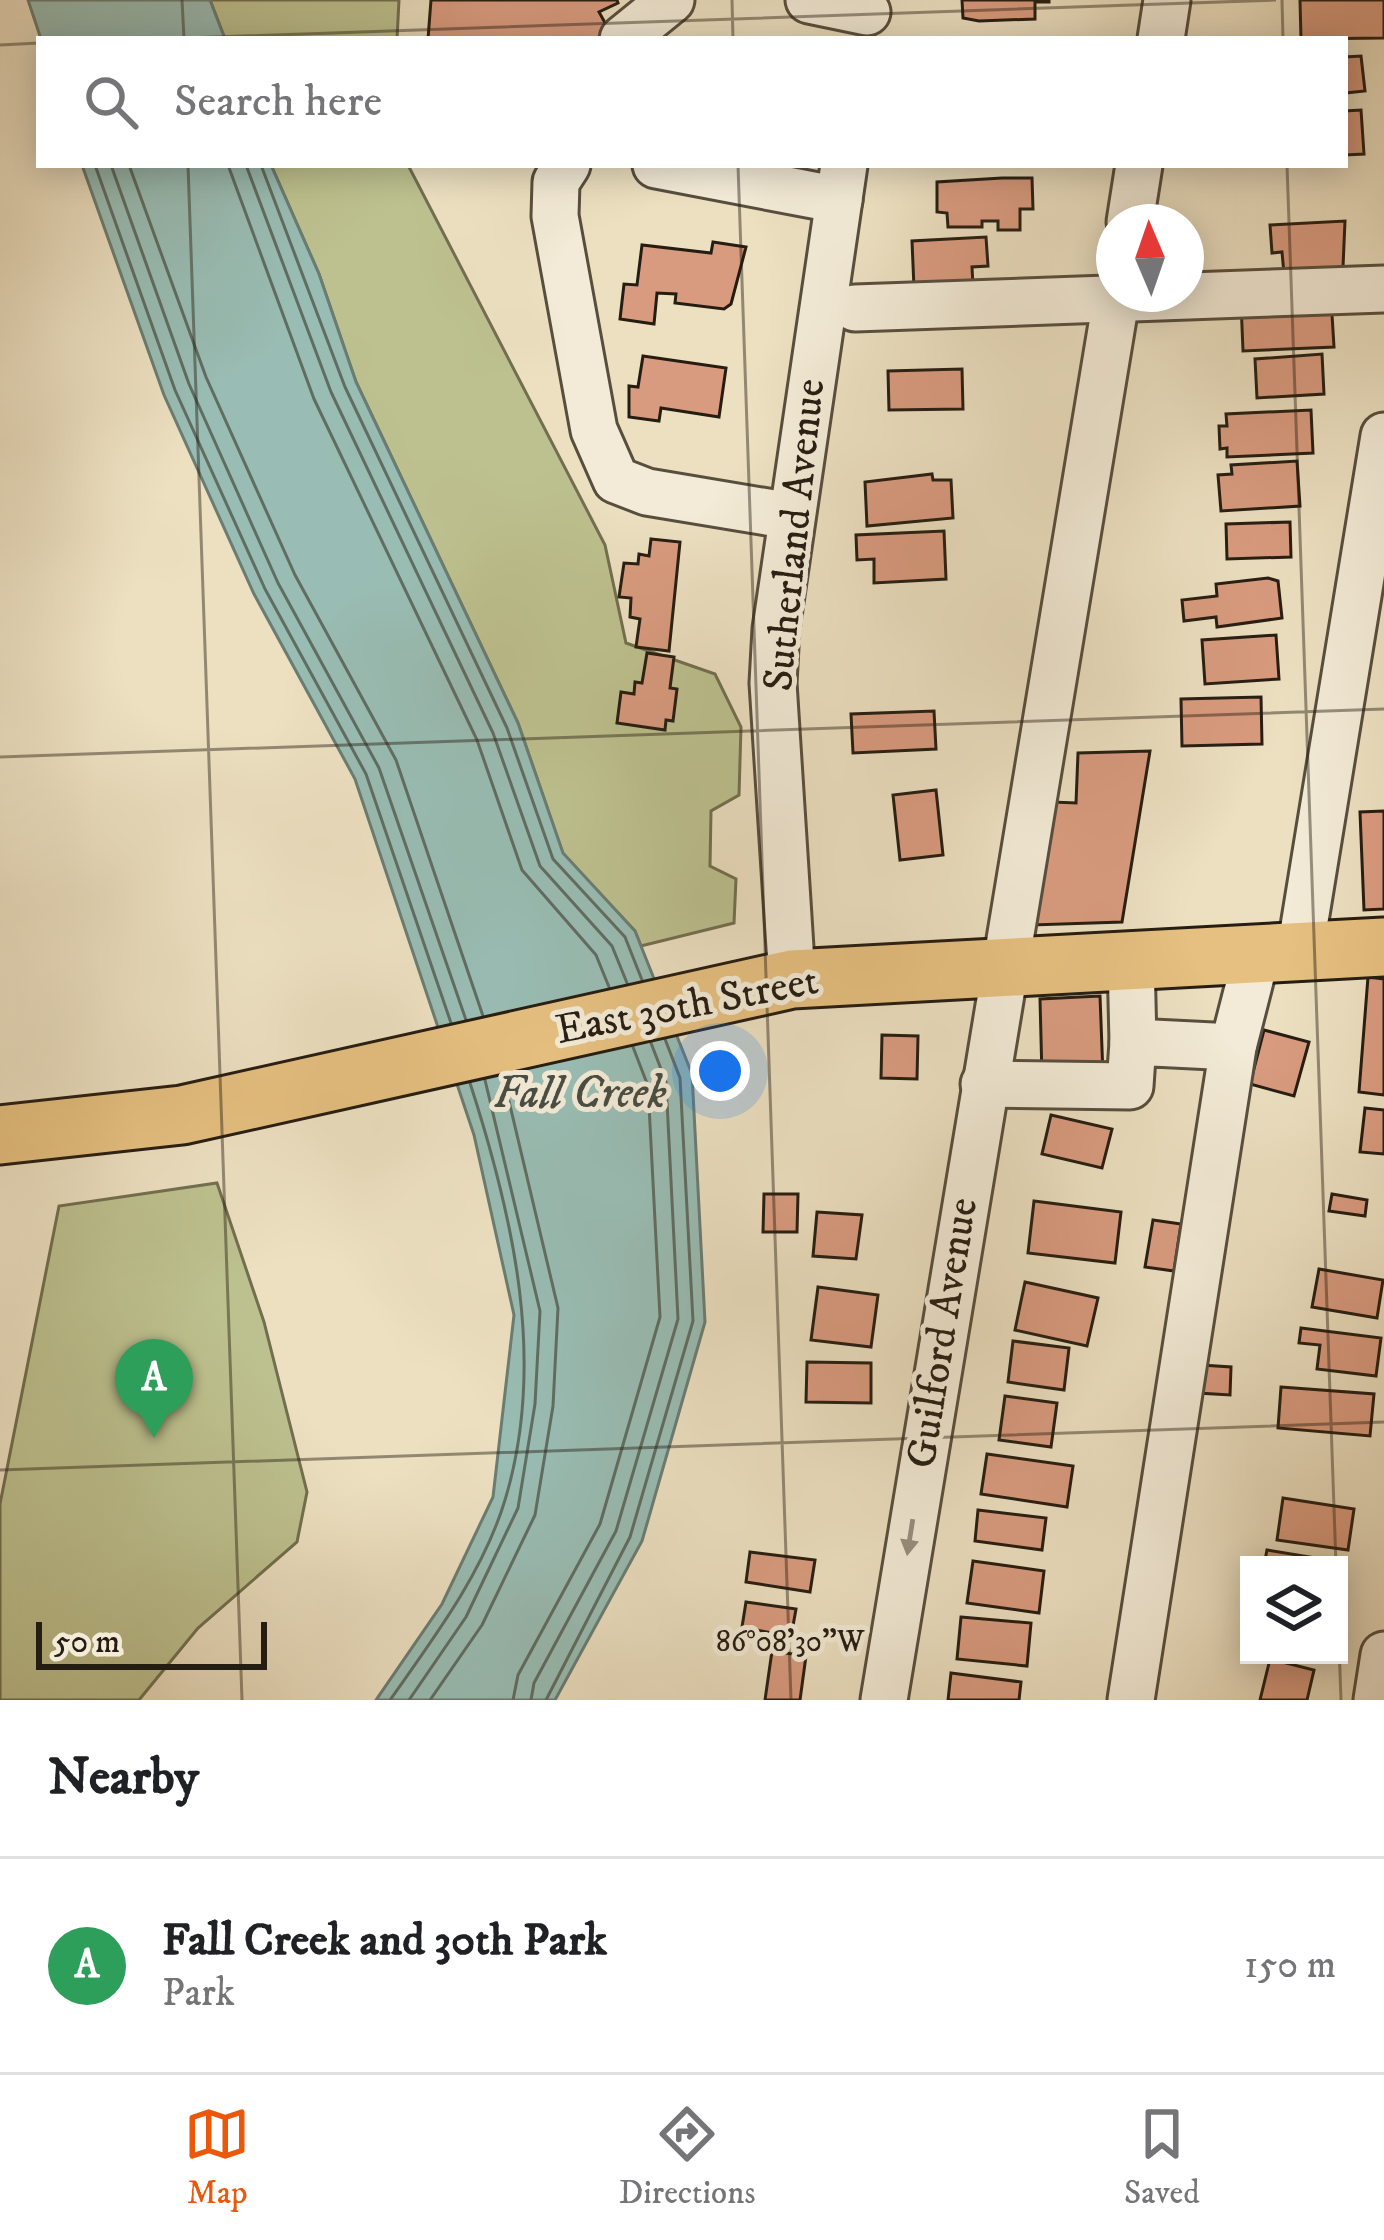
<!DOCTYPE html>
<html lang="en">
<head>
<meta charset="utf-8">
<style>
	:root { --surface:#fff; --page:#f6f6f6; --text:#202124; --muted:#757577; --line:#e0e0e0; --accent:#ea580c }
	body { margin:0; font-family:"IM FELL DW Pica",serif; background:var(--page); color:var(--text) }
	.controls { position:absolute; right:36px; bottom:36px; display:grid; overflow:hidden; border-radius:0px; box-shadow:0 6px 30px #0003 }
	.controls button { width:108px; height:108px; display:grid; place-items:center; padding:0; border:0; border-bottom:3px solid var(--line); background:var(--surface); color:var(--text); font:60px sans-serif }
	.compass { position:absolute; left:1096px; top:204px; width:108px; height:108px; border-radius:50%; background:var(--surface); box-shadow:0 6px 30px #0003; rotate:358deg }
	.scale { position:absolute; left:36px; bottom:30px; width:231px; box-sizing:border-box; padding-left:12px; border:6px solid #261d12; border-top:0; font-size:33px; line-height:42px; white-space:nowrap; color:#261d12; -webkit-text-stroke:9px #f3ebd7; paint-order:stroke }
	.you { position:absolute; left:720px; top:1071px; width:42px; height:42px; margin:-30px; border:9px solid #fff; border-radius:50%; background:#1a73e8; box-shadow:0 0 0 18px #1a73e833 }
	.badge { display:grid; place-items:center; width:78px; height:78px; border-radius:50%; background:var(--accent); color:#fff; font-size:39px; font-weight:700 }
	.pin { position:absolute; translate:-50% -99px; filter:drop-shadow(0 3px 6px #0008) }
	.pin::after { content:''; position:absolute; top:63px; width:42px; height:36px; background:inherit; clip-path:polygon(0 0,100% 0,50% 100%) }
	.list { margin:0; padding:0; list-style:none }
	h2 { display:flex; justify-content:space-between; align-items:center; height:156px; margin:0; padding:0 48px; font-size:51px }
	h2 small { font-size:39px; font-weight:400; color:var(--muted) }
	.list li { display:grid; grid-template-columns:78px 1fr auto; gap:36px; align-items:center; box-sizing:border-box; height:216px; padding:0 48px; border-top:3px solid var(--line) }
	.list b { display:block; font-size:45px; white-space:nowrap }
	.list p { margin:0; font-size:39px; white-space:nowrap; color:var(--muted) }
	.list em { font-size:39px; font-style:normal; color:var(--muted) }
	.icon { flex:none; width:66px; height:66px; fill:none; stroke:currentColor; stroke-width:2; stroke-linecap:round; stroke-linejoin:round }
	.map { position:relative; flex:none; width:1384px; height:1700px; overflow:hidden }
	.search { position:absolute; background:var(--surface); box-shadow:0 6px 30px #0003; left:36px; right:36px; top:36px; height:132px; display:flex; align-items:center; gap:30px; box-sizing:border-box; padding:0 42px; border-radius:0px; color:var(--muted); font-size:45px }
	.sheet { height:372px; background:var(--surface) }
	nav { display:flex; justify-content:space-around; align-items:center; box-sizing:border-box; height:168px; border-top:3px solid var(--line); background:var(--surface); font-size:33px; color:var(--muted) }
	nav a { display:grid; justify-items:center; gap:6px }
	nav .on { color:var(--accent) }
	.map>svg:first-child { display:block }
	.green { fill:#bdc18f; stroke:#726f50; stroke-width:3 }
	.water { fill:#99bdb4; stroke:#6b7d73; stroke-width:3 }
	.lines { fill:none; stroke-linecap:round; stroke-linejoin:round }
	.shore { stroke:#606d63; stroke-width:3 }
	.building { fill:#d99b7f; stroke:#261d12; stroke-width:3 }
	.minor-casing { stroke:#584e3e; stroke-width:51 }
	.major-casing { stroke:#261d12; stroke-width:63 }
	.minor { stroke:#f3ebd7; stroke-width:45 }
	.major { stroke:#e6c080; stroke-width:57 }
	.oneway { fill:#978e7e }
	.ticks { fill:none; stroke:#261d12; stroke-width:3; stroke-opacity:0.45 }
	.labels { text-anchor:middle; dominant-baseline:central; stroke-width:10; stroke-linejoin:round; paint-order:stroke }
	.street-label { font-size:42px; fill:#261d12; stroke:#f3ebd7 }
	.water-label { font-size:45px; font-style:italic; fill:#484d43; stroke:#f3ebd7 }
	.ticks-label { font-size:30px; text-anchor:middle; fill:#261d12; stroke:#f3ebd7; stroke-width:10; stroke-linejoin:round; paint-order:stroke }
</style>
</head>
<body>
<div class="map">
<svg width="1384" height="1700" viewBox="0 0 1384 1700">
	<rect width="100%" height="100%" fill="#ece0c1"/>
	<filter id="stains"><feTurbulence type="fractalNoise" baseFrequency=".00167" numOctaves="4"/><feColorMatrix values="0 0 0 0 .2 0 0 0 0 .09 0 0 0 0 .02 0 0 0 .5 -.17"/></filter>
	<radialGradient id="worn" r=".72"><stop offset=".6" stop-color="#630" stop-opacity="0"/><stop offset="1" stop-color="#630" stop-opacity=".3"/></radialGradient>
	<g class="green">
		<path d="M210,0H399L397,39H225Z"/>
		<path d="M271,165H408L605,545L626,643L715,674L741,727L739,795L711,811L710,866L736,879L734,923L641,946L635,931L563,854L518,723L356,382L319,274Z"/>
		<path d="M217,1183L264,1322L307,1492L297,1542L198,1628L139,1700H0V1504L59,1206Z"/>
	</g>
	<g class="water">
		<path d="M28,0H210L225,39H41Z"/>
		<path d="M82,165H271L319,274L356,382L518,723L563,853L635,931L692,1074L705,1322L642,1541L555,1700H376L442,1604L493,1497L514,1315L474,1135L355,779L254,594L164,395Z"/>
	</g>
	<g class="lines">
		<g class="shore">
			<path d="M95,165L175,390L265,589L366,774L451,1023"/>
			<path d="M111,165L189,384L278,583L379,768L466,1020"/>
			<path d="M129,165L206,377L295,575L396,760L483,1016"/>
			<path d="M228,165L314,399L477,740L522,870L596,955L609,987"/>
			<path d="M246,165L331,392L493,733L540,866L612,946L627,983"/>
			<path d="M261,165L345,387L507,728L553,859L625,937L642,980"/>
			<path d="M390,1700C433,1639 483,1573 505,1500C547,1362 513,1216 470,1083"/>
			<path d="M409,1700L466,1617L518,1508L535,1404L540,1311L485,1080"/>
			<path d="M430,1700L482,1625L535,1515L553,1406L558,1308L503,1076"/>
			<path d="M513,1700L518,1675L600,1524L660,1317L648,1086L633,1047"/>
			<path d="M531,1700L534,1683L616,1531L678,1319L666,1082L651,1043"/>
			<path d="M546,1700L630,1537L693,1321L680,1078L665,1039"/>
		</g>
	</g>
	<g class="building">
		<path d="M431,0H617L618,3L599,12L614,39H428Z"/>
		<path d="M962,0H1049V2H1035V19L979,21L963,18Z"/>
		<path d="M1300,0H1384V38L1301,39Z"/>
		<path d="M1361,56L1365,91L1345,93V57Z"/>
		<path d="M1361,110L1364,154L1345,155V111Z"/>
		<path d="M1002,178H1032L1033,209H1020V230H998V221H982V227H948L947,213L937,212V182Z"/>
		<path d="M1345,221L1343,267L1284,274L1282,252L1272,253L1270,225Z"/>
		<path d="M986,237L988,266L972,267L973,286L914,288L912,241Z"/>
		<path d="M713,242L746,247L731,304L724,309L675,303L676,294L657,293L654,324L620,319L624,284L637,285L642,245L711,253Z"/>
		<path d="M1331,298L1334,347L1243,351L1241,302Z"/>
		<path d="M1322,354L1324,394L1257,398L1255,359Z"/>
		<path d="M643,356L726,368L719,417L661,408L659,421L629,417V386L638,387Z"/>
		<path d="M962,369L963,409L889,410L888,371Z"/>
		<path d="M1311,410L1313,453L1227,457V448L1220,449L1219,426H1227L1226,414Z"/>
		<path d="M1297,461L1300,506L1221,511L1218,475L1232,474L1231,465Z"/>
		<path d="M932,474L933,480H951L953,518L867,526L865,482Z"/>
		<path d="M1290,522L1291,557L1227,559L1226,524Z"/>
		<path d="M944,531L946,579L874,583V559L857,560L856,535Z"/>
		<path d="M651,539L680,542L669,651L636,647L640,619L630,617L631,598L619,597L624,563L638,564L639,554L649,556Z"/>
		<path d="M1268,578L1278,581L1282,618L1217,627L1216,617L1184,621L1182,600L1217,596L1216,584Z"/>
		<path d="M1276,635L1279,679L1205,684L1202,640Z"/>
		<path d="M647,653L674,657L670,688L677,689L673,721L666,720L665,730L617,723L621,692L634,694L635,682L642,683Z"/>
		<path d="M1261,697L1262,744L1182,746L1181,699Z"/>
		<path d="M934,711L936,749L853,753L851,714Z"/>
		<path d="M1150,751L1122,922L1032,925L1053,802L1076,803L1078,753Z"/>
		<path d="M936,790L943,855L900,860L893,795Z"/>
		<path d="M1384,811V909L1364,910L1360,812Z"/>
		<path d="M1368,977L1384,979V1095L1359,1092Z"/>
		<path d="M1100,996L1103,1075L1042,1077L1040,999Z"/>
		<path d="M1264,1030L1309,1042L1294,1096L1250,1084Z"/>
		<path d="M882,1035L918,1036L917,1079L881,1078Z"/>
		<path d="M1365,1108L1384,1110V1154L1360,1152Z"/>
		<path d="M1051,1115L1112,1129L1102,1168L1042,1154Z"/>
		<path d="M764,1194H798L797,1232H763Z"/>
		<path d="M1332,1194L1367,1200L1365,1216L1329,1211Z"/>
		<path d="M1034,1201L1121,1212L1115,1263L1028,1253Z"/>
		<path d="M817,1212L862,1215L856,1259L813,1256Z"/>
		<path d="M1153,1220L1181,1224L1174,1271L1145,1267Z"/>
		<path d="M1319,1269L1383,1280L1377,1318L1312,1307Z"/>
		<path d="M1025,1282L1098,1298L1087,1346L1015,1330Z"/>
		<path d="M818,1287L878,1295L871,1347L811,1340Z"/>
		<path d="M1301,1328L1381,1338L1376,1376L1317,1369L1320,1345L1299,1343Z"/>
		<path d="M1013,1341L1069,1348L1064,1390L1008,1382Z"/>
		<path d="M807,1362L871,1363V1403L806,1402Z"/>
		<path d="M1201,1365L1231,1367L1230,1395L1198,1393Z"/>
		<path d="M1281,1387L1374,1394L1370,1436L1278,1428Z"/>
		<path d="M1005,1396L1057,1403L1051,1447L999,1440Z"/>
		<path d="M987,1454L1073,1466L1067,1507L981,1494Z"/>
		<path d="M1283,1498L1354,1509L1348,1550L1277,1540Z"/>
		<path d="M978,1510L1046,1518L1042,1550L975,1541Z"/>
		<path d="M1267,1550L1346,1563L1340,1607L1339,1565H1264Z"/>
		<path d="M750,1552L815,1560L810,1592L746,1582Z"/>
		<path d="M973,1561L1044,1571L1039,1613L967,1603Z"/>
		<path d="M746,1602L796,1609L791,1637L742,1627Z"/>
		<path d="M961,1617L1031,1623L1027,1666L957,1659Z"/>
		<path d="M772,1651L806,1656L800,1700H765Z"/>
		<path d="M1270,1659L1314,1670L1307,1700H1260Z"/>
		<path d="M951,1673L1021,1682L1019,1700H948Z"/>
	</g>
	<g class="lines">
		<g class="minor-casing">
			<g id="minor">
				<path d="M809,0L867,12"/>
				<path d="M623,39L671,0"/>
				<path d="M1161,39L1167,0"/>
				<path d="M567,165L556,182L555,216L594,430L616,480L647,492L791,516"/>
				<path d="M656,165L839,200"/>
				<path d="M1130,222L1139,165"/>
				<path d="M855,308L1384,289"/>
				<path d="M1300,951L1384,436"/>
				<path d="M1131,959L1133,1042"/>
				<path d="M792,979L773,683L776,629L844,165"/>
				<path d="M984,1084L1130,1086L1133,1042L1233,1047"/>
				<path d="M884,1700L1117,294"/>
				<path d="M1131,1700L1233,1047L1257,953"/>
				<path d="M1377,1700L1384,1655"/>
			</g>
		</g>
		<g class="major-casing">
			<path id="major" d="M0,1135L182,1115L792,979L1384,947"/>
		</g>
		<use href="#minor" class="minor"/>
		<use href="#major" class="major"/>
	</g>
	<defs><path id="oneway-solid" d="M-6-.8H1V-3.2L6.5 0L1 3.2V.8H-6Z" transform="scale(3)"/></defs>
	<use class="oneway" href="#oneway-solid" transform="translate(910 1537) rotate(99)"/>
	<path class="ticks" d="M182,0L184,39M732,0L733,39M1282,0L1283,39M159,39L1276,0M0,45L39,43M188,165L242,1700M738,165L791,1700M1287,165L1336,1565M0,757L1384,709M0,1470L1384,1422M1339,1644L1341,1700"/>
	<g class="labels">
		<g class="street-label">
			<text transform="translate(795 535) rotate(-84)">Sutherland Avenue</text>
			<text transform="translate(687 1006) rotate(-11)">East 30th Street</text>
			<text transform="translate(943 1333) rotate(-81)">Guilford Avenue</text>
		</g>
		<g class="water-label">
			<text x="580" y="1094">Fall Creek</text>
		</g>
	</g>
	<g class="ticks-label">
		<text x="790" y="1651">86°08'30"W</text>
	</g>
	<rect width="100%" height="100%" filter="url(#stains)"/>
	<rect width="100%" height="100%" fill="url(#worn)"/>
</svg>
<div class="controls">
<button><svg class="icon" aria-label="layers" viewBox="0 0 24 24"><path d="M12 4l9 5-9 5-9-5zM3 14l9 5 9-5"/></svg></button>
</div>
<svg class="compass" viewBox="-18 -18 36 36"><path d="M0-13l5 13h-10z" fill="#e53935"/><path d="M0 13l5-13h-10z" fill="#757577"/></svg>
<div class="scale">50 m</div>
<div class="you"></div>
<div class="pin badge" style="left:154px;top:1438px;background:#2e9e5b">A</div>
<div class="search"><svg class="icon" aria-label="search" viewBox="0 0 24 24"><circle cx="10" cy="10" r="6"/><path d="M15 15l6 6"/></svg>Search here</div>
</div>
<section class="sheet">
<h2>Nearby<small></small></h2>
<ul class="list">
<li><span class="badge" style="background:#2e9e5b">A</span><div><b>Fall Creek and 30th Park</b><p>Park</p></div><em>150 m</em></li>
</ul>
</section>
<nav>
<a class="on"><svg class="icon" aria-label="map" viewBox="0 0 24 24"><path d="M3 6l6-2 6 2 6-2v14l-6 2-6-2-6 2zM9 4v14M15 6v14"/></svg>Map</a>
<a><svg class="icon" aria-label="directions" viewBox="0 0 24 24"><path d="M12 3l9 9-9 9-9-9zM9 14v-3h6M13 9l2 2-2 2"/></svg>Directions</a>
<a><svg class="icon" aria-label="saved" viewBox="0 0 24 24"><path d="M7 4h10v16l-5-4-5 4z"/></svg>Saved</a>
</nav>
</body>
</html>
